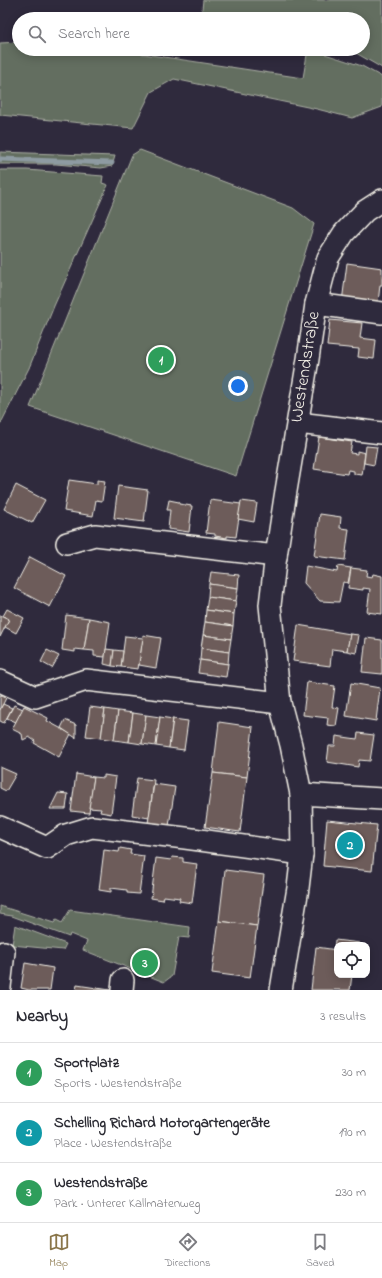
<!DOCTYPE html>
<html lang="en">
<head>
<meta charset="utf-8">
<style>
	:root { --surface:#fff; --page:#f2f2f3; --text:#2b2b33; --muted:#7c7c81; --line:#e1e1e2; --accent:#8a764a }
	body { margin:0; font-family:"Indie Flower",sans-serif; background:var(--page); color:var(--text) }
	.controls { position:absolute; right:12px; bottom:12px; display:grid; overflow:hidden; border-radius:8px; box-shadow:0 2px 10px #0003 }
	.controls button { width:36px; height:36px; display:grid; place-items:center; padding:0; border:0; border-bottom:1px solid var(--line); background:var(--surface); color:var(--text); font:20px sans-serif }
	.you { position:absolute; left:238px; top:386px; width:14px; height:14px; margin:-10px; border:3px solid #fff; border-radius:50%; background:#1a73e8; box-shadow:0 0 0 6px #1a73e833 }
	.badge { display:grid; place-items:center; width:26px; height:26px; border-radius:50%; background:var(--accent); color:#fff; font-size:13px; font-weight:700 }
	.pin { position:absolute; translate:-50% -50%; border:2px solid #fff; box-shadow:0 1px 4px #0006 }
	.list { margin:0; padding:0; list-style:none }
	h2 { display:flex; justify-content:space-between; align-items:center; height:52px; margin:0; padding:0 16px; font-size:17px }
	h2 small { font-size:13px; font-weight:400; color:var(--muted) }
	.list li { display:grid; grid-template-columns:26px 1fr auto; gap:12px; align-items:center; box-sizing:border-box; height:60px; padding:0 16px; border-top:1px solid var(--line) }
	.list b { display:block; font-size:15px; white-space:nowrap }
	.list p { margin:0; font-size:13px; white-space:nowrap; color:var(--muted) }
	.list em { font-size:13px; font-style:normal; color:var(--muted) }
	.icon { flex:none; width:22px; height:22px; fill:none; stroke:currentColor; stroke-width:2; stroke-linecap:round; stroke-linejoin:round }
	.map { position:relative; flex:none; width:382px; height:990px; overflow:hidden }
	.search { position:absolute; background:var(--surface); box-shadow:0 2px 10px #0003; left:12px; right:12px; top:12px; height:44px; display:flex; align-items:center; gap:10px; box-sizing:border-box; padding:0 14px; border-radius:22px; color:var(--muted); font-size:15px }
	.sheet { height:232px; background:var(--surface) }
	nav { display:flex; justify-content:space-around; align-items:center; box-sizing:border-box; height:56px; border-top:1px solid var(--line); background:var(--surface); font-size:11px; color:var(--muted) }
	nav a { display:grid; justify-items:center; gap:2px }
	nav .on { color:var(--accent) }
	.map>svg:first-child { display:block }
	.green { fill:#636e61; stroke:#acb0a4 }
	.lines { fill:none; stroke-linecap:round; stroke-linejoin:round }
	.stream { stroke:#8e9ba2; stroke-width:5 }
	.building { fill:#6d5c5a; stroke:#f4f1e8 }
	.minor-casing { stroke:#f4f1e8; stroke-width:24 }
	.minor { stroke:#2f2a3d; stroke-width:21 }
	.labels { text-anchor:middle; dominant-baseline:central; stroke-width:4; stroke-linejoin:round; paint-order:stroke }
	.street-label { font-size:18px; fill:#f4f1e8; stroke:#2f2a3d }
</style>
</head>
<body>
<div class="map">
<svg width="382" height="990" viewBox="0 0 382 990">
	<rect width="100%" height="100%" fill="#2f2a3d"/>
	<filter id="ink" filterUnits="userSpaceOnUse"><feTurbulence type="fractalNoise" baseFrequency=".025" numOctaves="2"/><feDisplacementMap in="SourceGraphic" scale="8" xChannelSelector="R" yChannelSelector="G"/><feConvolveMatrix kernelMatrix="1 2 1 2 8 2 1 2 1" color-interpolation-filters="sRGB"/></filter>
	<g filter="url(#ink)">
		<g class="green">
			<path d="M203,0H382V68L349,49H363V19H201Z"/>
			<path d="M19,42V49H111L303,78L308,49H326L325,54L362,66L382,77V107L352,118L317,109L174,79L151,92L133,128L0,115V43Z"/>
			<path d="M140,150L293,208L314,224L236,476L30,407L132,155Z"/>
			<path d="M0,152L115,156L112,166L101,168L56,164H0Z"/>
			<path d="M0,170H27L103,176L102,183L108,185L54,306L29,368L0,425Z"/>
			<path d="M0,906L54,923L56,920L62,923L70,910L190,927L189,938L179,937L172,976L164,982L83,950L87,941L70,934L69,937L12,916L0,914Z"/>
			<path d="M15,925L66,944L63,950L12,945Z"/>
		</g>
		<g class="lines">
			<path class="stream" d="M0,159L112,163"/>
		</g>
		<g class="building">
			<path d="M347,263L382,268V285H380L378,303L342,302Z"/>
			<path d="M330,320L362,323L360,338L376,340L374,359L358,357L359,349L327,346Z"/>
			<path d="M319,437L352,442L350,453L357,454V451L365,453L362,475L354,474V471L348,470L347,474L314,469Z"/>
			<path d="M366,446L377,447L374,465L364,463Z"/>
			<path d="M69,480L97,484V480L105,481L102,501L96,500L93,516L64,511Z"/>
			<path d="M16,485L45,500L32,523L4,509Z"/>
			<path d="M118,486L148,490L144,522L114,518Z"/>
			<path d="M169,500L179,502V504L192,506L189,532L168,529L170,510H167Z"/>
			<path d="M210,500L241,504L236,537L227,536V538L215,536V534L206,533Z"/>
			<path d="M241,501L257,503L254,522L238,519Z"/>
			<path d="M320,514L341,517L340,528L349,529L345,560L314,556Z"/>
			<path d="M30,557L66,576L50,607L14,588Z"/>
			<path d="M306,566L337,572L338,566L351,568L348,583L343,582L339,602L320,601L304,583Z"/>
			<path d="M351,568L367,570L366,576L372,577L373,574L382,576V614L367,612L370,589L363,588V590L348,588Z"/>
			<path d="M211,572L239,575L238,588L209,584Z"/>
			<path d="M209,584L238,588L236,601L208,597Z"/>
			<path d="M208,597L236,601L234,614L206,610Z"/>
			<path d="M7,609L24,618L16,633L5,627L9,619L3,616Z"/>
			<path d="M206,610L234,614L233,626L205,622Z"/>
			<path d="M0,615L9,619L0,637Z"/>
			<path d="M66,615L89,618L84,650L75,649V652L62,650Z"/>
			<path d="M89,618L110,622L105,657L94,656V651L84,650Z"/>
			<path d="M205,622L233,626L231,639L203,635Z"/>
			<path d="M298,625L350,634L347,651L332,649L330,666L293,661Z"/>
			<path d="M350,634L359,635L356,653L347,651Z"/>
			<path d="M143,635L161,638L156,668L139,665Z"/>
			<path d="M203,635L231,639L229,652L201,648Z"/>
			<path d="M125,636L143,638L138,669L121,667Z"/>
			<path d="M366,638L382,640V674L362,672Z"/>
			<path d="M201,648L229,652L228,664L200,660Z"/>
			<path d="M106,649L114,650L112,666L104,664Z"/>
			<path d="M47,650L59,656L52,668L41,662Z"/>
			<path d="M114,650L123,651L121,667L112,666Z"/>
			<path d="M200,660L228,664L226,677L198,673Z"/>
			<path d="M307,682L335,686L332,707L339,708L336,726L327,725L328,718L303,715Z"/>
			<path d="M351,683L380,688L376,721L346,716Z"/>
			<path d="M0,695L6,698L0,710Z"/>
			<path d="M3,704L12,708L4,723L0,721V710Z"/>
			<path d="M14,705L23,709L16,722L7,718Z"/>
			<path d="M24,706L48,718L47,721L71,734L59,757L34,743L35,741L29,737L23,740L22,734L12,729Z"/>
			<path d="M90,707L105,709L101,738L86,736Z"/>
			<path d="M105,709L118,711L114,740L101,738Z"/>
			<path d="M118,711L133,713L129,742L114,740Z"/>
			<path d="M133,713L146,715L142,744L129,742Z"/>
			<path d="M146,715L160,717L156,746L142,744Z"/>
			<path d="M160,717L173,719L169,748L156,746Z"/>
			<path d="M173,719L188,721L184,750L169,748Z"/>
			<path d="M65,720L76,725V738L61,728Z"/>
			<path d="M219,722L253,727L247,777L213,773Z"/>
			<path d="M358,733L374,735L370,761L359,760L358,767L327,762L329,746H335L336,736L357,739Z"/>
			<path d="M0,767L16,774L6,791L0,788Z"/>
			<path d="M213,773L247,777L240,832L205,827Z"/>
			<path d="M76,774L94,777L89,813L71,811Z"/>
			<path d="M104,775L116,777L111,814L100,812L101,809L89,808L94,777L104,778Z"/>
			<path d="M137,778L154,780L149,818L132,815Z"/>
			<path d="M154,784L175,787L169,826L148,823Z"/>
			<path d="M58,793L68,794L66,809H50Z"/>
			<path d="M327,820L377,825L372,871L323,866Z"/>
			<path d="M120,848L131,850L130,854L144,856L139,894L127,893V890L111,888V892L99,890L104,850L119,852Z"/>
			<path d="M172,857L183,858V862L197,864L192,903L179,901L180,898L164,896L163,900L151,898L156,858L171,860Z"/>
			<path d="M225,870L264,875L257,926L219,921Z"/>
			<path d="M219,921L257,926L250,978L212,973Z"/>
			<path d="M335,940L360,943V945H337V950H334Z"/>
			<path d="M316,947L337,950V975H352L350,990H311Z"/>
			<path d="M25,963L53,968L50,990H29L21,988Z"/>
			<path d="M77,985L110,990H76Z"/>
		</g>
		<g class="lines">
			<g class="minor-casing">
				<g id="minor">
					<path d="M316,304L382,313"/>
					<path d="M298,423L382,433"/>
					<path d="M67,543L95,535L276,556"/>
					<path d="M0,681L35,697L86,680L280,703"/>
					<path d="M301,794L382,799"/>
					<path d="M0,827L47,848L66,835L92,827L185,838L302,854"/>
					<path d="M0,987L4,952"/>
					<path d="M122,990L123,980"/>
					<path d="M281,990L298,888L302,854L301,794L291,745L280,703L270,605L275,563L285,497L308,359L316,304L328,258L344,233L365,211L382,200"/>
				</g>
			</g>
			<use href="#minor" class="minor"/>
		</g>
	</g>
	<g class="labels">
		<g class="street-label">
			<text transform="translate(306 367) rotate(-81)">Westendstraße</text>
		</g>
	</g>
</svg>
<div class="controls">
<button><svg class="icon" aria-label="locate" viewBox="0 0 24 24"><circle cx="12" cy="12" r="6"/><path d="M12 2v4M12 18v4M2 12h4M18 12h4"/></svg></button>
</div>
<div class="you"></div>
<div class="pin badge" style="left:161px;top:360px;background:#2e9e5b">1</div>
<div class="pin badge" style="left:350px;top:845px;background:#0f9aa8">2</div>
<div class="pin badge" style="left:145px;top:963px;background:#2e9e5b">3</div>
<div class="search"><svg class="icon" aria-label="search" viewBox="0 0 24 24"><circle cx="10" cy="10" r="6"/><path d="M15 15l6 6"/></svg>Search here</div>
</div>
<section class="sheet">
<h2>Nearby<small>3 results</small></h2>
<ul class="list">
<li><span class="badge" style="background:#2e9e5b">1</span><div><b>Sportplatz</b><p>Sports · Westendstraße</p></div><em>30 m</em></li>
<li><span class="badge" style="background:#0f9aa8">2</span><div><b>Schelling Richard Motorgartengeräte</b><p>Place · Westendstraße</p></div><em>190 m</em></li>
<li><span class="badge" style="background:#2e9e5b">3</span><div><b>Westendstraße</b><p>Park · Unterer Kallmatenweg</p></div><em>230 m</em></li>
</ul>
</section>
<nav>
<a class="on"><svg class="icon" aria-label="map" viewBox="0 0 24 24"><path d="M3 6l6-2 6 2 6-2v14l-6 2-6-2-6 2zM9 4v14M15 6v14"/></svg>Map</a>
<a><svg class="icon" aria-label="directions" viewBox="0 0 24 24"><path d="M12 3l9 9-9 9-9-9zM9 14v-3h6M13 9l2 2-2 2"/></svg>Directions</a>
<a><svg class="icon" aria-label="saved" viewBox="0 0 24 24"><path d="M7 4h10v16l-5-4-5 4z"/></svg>Saved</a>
</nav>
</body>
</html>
